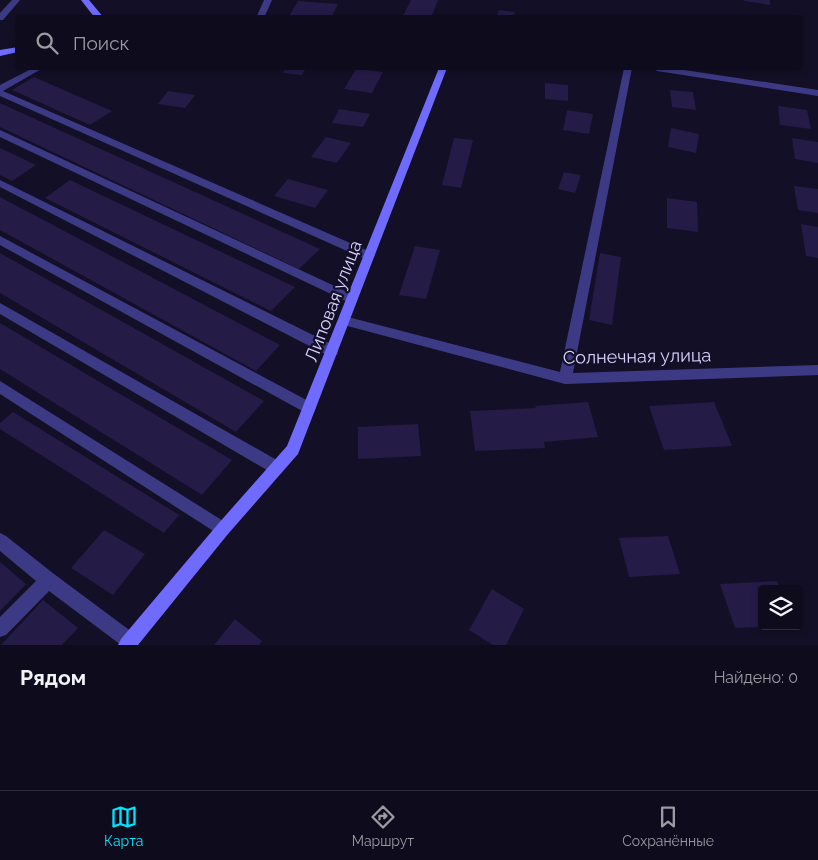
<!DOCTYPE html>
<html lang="ru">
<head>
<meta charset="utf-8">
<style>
	:root { --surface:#0e0b1c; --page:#1c1929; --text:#f1f3f6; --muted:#9b9ba3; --line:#2e2b3b; --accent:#00e5ff }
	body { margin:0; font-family:Raleway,sans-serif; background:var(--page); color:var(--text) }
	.controls { position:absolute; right:15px; bottom:15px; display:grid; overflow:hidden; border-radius:5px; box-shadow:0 2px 8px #0003 }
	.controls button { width:45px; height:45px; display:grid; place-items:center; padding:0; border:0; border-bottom:1px solid var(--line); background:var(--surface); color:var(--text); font:25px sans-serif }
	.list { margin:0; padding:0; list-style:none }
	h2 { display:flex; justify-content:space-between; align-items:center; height:65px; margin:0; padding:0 20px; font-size:21px }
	h2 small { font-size:16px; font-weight:400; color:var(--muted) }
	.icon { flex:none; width:28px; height:28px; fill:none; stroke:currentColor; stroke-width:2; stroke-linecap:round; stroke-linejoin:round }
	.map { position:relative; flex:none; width:818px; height:645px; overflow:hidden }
	.search { position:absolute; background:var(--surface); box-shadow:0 2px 8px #0003; left:15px; right:15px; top:15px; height:55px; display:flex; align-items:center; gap:12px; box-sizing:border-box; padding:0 18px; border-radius:5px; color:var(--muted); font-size:19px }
	.sheet { height:145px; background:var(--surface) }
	nav { display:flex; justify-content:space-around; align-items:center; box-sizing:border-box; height:70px; border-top:1px solid var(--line); background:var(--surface); font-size:14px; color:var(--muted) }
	nav a { display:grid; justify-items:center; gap:2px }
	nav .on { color:var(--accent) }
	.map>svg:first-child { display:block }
	.building { fill:#241b47 }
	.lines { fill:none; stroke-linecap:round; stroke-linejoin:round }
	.service { fill:#3d3a85; fill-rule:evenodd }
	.minor { fill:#3d3a85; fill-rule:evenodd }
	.secondary { fill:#6f6bff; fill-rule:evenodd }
	.labels { text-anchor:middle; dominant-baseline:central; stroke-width:4.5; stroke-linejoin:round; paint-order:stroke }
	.street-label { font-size:18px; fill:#d9d4ff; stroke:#130f26 }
</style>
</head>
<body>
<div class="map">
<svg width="818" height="645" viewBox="0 0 818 645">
	<rect width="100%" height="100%" fill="#130f26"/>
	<g class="building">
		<path d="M411,0H438L431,18H402Z"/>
		<path d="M744,0H770V5L744,1Z"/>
		<path d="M298,1L338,4L331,18L289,16Z"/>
		<path d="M499,10L515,12L513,18H496Z"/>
		<path d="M286,68H306L302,75L283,73Z"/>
		<path d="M356,69L383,72L372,93L344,89Z"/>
		<path d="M34,77L112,111L90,125L12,90Z"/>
		<path d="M545,83L568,85V101L545,99Z"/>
		<path d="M670,90L693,92L696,110L672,107Z"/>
		<path d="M168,91L195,95L185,108L158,104Z"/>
		<path d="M0,103L320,249L299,269L0,127Z"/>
		<path d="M778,106L807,110L811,129L780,125Z"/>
		<path d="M339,109L370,114L363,127L332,123Z"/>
		<path d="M567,110L593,114L589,134L563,130Z"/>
		<path d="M671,128L699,134L696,153L668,147Z"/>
		<path d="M326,137L351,143L337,163L311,157Z"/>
		<path d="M454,138L473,140L461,188L442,185Z"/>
		<path d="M792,138L818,142V163L795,159Z"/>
		<path d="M0,148L36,165L12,181L0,175Z"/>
		<path d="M564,172L581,175L575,193L558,189Z"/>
		<path d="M288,179L328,190L315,208L274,196Z"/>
		<path d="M70,180L295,287L271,311L45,198Z"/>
		<path d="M794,186L818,189V213L798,210Z"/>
		<path d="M0,197L280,345L256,371L0,230Z"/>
		<path d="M667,198L697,202L698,232L667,228Z"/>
		<path d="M801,224L818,227V258L806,256Z"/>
		<path d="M415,246L440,250L426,299L399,295Z"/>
		<path d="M0,253L264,401L236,432L0,293Z"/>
		<path d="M600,253L621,257L612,325L589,320Z"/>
		<path d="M0,323L232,460L202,495L0,369Z"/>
		<path d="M588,402L598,437L544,442L545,448L475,451L470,411L536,408L535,406Z"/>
		<path d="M714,402L732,446L664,450L649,406Z"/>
		<path d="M13,412L179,515L164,533L0,429V423Z"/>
		<path d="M418,424L421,456L358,459V427Z"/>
		<path d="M104,530L145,554L113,595L71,568Z"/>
		<path d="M668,536L680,574L629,577L619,538Z"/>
		<path d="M0,562L26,584L0,611Z"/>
		<path d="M777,581L780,589H762V627L735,628L720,584Z"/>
		<path d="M492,589L524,609L506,645H493L469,630Z"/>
		<path d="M43,600L78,628L62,645H1Z"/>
		<path d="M235,619L262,641L259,645H214Z"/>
	</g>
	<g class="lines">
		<g class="service">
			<path d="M33,68H43L3,91L373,253L375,256L369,260L365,259L0,96V85Z"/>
			<path d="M0,130L356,296L358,299L356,302H348L0,137Z"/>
			<path d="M0,180L337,347L338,351L337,355H327L0,187Z"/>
			<path d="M0,236L314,404L316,408L314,412L309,414L304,412L0,245Z"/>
			<path d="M0,303L282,463L284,468L282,473L277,475L272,473L0,314Z"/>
			<path d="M0,381L228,524L231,529L228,534L223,536L218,534L0,394Z"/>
			<path d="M0,533L6,536L54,574L136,635L139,641L137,645H121L49,591L6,635L0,637V617L36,581L0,551Z"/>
		</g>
		<g class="minor">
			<path d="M12,0H20L3,20H0V13Z"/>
			<path d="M264,0H272L264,18H256Z"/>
			<path d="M624,68H632L573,373L818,365V375L565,384L340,324L338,321L340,318L344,316L560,372Z"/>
			<path d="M653,68H671L818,90V96L657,71Z"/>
		</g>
		<g class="secondary">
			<path d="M81,0H89L104,18H95Z"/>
			<path d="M18,47V52L0,56V50Z"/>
			<path d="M439,68H447L298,454L228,534L138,645H118L121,639L218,524L287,446Z"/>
		</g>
	</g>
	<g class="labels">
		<g class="street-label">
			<text transform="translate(333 301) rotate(-69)">Липовая улица</text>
			<text transform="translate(637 356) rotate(-1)">Солнечная улица</text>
		</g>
	</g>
</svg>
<div class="controls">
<button><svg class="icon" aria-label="layers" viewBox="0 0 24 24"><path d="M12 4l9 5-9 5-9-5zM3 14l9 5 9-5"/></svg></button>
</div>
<div class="search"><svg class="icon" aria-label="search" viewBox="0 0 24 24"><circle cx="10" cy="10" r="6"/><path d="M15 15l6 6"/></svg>Поиск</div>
</div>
<section class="sheet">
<h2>Рядом<small>Найдено: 0</small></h2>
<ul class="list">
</ul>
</section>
<nav>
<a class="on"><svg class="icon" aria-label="map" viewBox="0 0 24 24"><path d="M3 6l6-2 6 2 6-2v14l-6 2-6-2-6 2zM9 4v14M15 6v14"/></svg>Карта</a>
<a><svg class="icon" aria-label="directions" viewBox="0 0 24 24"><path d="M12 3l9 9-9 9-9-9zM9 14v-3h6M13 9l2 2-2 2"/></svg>Маршрут</a>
<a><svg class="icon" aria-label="saved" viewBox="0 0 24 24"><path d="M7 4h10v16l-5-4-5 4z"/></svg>Сохранённые</a>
</nav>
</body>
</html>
